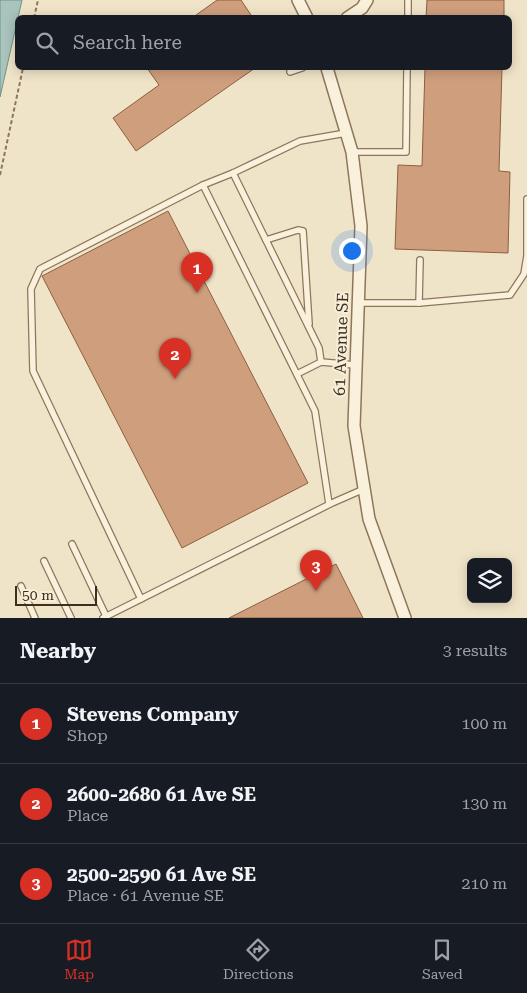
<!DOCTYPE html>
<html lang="en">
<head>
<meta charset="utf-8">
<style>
	:root { --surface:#171b24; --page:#20242c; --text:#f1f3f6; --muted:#9ea1a6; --line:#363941; --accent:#d93025 }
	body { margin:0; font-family:"Roboto Serif",serif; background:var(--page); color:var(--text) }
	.controls { position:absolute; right:15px; bottom:15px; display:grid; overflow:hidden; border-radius:8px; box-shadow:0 2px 12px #0003 }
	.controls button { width:45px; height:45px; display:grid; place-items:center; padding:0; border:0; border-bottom:1px solid var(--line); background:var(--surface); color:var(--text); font:25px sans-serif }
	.scale { position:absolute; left:15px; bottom:12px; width:82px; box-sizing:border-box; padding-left:5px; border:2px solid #3d2e20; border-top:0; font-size:14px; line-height:18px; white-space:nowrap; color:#3d2e20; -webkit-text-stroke:4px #f7eed8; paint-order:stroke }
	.you { position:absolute; left:351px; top:250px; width:18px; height:18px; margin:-12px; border:4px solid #fff; border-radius:50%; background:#1a73e8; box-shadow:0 0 0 8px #1a73e833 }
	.badge { display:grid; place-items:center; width:32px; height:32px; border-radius:50%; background:var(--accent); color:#fff; font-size:16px; font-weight:700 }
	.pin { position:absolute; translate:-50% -41px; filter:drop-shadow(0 1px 2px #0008) }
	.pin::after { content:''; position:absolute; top:26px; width:18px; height:15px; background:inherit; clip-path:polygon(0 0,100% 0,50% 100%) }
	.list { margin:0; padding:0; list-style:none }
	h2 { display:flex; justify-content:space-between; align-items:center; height:65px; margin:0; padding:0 20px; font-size:21px }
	h2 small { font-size:16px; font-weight:400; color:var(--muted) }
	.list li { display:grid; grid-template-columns:32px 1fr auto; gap:15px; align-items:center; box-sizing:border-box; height:80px; padding:0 20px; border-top:1px solid var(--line) }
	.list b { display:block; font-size:19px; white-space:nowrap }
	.list p { margin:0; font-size:16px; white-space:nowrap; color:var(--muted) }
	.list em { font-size:16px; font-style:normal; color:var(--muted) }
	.icon { flex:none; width:28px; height:28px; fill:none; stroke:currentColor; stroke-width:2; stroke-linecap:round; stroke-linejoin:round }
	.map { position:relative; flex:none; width:527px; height:618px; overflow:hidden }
	.search { position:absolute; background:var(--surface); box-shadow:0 2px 12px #0003; left:15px; right:15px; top:15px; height:55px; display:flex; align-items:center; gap:12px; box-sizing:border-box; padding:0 18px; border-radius:8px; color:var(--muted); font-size:19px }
	.sheet { height:305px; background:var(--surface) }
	nav { display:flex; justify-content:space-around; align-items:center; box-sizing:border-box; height:70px; border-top:1px solid var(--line); background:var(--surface); font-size:14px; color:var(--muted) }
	nav a { display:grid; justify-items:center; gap:2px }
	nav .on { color:var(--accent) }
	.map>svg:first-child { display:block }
	.water { fill:#a9c4bc; stroke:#6f938a }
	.building { fill:#cf9f7d; stroke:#8d5f41 }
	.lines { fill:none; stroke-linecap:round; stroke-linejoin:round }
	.lane-casing { stroke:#8d765c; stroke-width:8 }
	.street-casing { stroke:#8d765c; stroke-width:14 }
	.path { stroke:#8d765c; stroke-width:2; stroke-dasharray:4 2.5; stroke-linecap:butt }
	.lane { stroke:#faf1dc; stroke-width:5.5 }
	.street { stroke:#faf1dc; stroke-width:11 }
	.labels { text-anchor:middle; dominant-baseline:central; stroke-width:4; stroke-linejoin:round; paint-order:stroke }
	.street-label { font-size:16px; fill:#3d2e20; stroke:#f7eed8 }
</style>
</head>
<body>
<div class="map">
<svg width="527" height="618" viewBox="0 0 527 618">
	<rect width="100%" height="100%" fill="#f0e4c8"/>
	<path class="water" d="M0,0H22L0,97Z"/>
	<g class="building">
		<path d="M217,0H241L253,18H192Z"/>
		<path d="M427,0H504V18H426Z"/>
		<path d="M147,68H255L136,151L113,118L159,85Z"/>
		<path d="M425,68H502L499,171L510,172L508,253L395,249L398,165L422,166Z"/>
		<path d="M168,211L308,483L182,548L42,276Z"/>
		<path d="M336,564L363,618H229Z"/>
	</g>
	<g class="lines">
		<g class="lane-casing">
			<g id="lane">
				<path d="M408,18V0"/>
				<path d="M290,72L302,68"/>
				<path d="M352,152H406L407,68"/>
				<path d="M203,185L233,173"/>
				<path d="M266,240L298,230L303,231L309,324"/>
				<path d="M359,303H419L510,295L524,274L527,256V199"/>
				<path d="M419,303L420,260"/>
				<path d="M321,362L319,348L233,173L300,141L346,133"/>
				<path d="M297,374L321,362L356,365"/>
				<path d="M72,544L106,616"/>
				<path d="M44,561L71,618"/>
				<path d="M21,586L35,618"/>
				<path d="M141,599L33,371L31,289L40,269L203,185L315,411L329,504"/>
				<path d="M103,618L332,503L364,489"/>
			</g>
		</g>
		<g class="street-casing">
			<g id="street">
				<path d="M298,0L307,18"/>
				<path d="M347,18L362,8L367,0"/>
				<path d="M327,68L352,152L361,226L354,426L369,519L405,618"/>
			</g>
		</g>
		<g class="path">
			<path d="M34,18L38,0"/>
			<path d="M0,175L23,68"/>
		</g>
		<use href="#lane" class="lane"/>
		<use href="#street" class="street"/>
	</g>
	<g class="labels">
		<g class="street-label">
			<text transform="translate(341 344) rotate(-88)">61 Avenue SE</text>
		</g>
	</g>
</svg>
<div class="controls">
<button><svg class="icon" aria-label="layers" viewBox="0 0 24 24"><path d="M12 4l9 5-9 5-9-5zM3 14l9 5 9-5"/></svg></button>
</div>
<div class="scale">50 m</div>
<div class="you"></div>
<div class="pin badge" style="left:197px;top:293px">1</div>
<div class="pin badge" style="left:175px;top:379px">2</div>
<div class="pin badge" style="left:316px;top:591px">3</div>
<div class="search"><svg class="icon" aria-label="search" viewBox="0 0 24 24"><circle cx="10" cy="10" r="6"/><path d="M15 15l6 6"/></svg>Search here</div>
</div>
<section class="sheet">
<h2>Nearby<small>3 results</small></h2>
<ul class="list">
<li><span class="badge">1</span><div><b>Stevens Company</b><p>Shop</p></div><em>100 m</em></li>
<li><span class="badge">2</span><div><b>2600-2680 61 Ave SE</b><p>Place</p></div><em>130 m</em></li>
<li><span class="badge">3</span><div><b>2500-2590 61 Ave SE</b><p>Place · 61 Avenue SE</p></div><em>210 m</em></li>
</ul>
</section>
<nav>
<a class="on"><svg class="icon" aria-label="map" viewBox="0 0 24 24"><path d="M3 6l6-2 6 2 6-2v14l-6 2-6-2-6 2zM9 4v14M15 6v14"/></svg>Map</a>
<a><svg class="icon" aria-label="directions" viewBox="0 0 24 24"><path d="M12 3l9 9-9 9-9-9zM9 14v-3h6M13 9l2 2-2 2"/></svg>Directions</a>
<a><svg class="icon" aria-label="saved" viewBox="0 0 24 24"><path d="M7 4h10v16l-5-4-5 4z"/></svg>Saved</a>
</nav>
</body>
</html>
